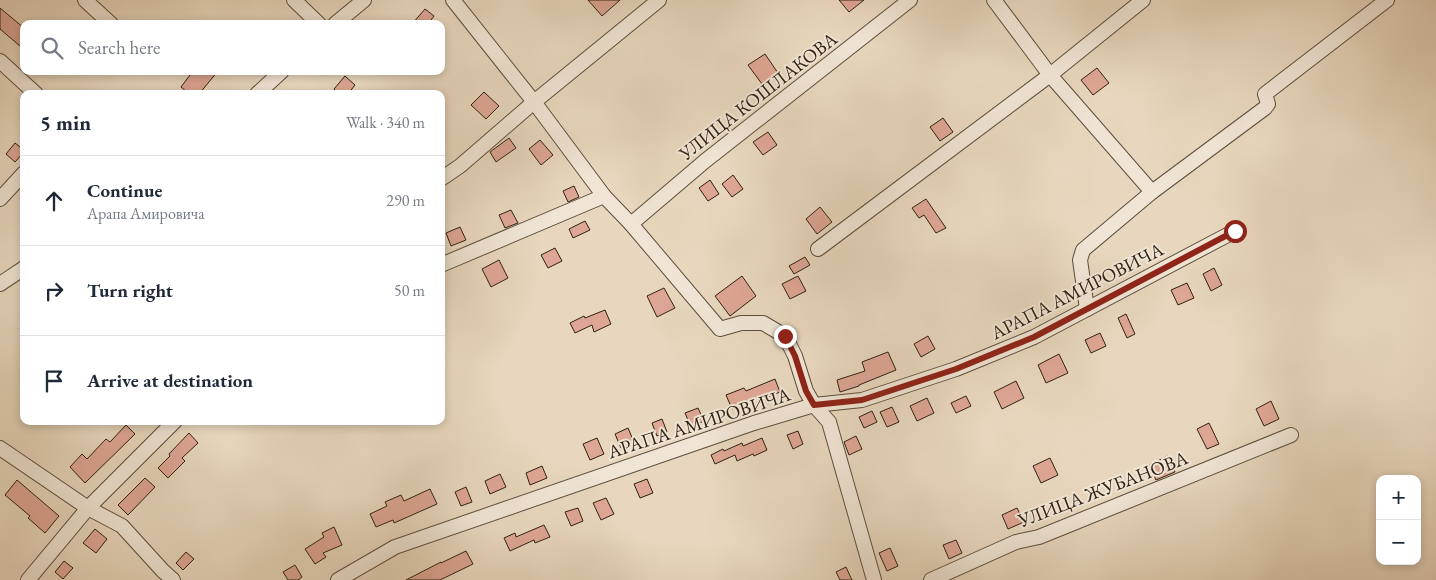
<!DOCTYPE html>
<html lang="en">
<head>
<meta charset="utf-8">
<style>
	:root { --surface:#fff; --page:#f2f2f3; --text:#1f2937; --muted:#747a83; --line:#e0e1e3 }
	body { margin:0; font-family:"EB Garamond",serif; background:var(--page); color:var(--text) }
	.controls { position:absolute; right:15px; bottom:15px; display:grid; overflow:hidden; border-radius:10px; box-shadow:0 2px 8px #0003 }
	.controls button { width:45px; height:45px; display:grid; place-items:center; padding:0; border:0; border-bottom:1px solid var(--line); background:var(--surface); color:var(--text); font:25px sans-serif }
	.stop { position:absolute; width:15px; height:15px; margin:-11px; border:4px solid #8f2418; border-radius:50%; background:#fff }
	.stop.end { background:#8f2418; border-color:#fff; box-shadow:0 1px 5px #0008 }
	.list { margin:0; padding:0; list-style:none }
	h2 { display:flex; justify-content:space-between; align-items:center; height:65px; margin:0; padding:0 20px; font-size:21px }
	h2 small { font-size:16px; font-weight:400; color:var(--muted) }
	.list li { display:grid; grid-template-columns:32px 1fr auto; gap:15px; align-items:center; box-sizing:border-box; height:90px; padding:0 20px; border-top:1px solid var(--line) }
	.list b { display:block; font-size:19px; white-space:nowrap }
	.list p { margin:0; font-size:16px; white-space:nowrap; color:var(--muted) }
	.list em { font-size:16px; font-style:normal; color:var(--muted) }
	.icon { flex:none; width:28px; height:28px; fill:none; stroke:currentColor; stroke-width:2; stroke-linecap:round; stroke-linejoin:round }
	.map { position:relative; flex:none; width:1436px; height:580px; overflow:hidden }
	.search { position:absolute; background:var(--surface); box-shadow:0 2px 8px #0003; left:20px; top:20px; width:425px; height:55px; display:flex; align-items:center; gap:12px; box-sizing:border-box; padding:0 18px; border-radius:10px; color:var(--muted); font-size:19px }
	.panel { position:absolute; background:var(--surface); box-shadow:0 2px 8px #0003; left:20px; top:90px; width:425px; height:335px; border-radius:10px }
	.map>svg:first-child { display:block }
	.building { fill:#dea694; stroke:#2f2112 }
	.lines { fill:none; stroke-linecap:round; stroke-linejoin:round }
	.minor-casing { stroke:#5d4e3d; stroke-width:16 }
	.minor { stroke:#f0e5d5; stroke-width:14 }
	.route { stroke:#8f2418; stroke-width:6 }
	.labels { text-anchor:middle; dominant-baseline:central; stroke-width:4; stroke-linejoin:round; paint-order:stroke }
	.street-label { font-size:19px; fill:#2f2112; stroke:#f0e5d5 }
</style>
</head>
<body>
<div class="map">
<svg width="1436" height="580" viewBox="0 0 1436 580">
	<rect width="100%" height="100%" fill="#e8d7be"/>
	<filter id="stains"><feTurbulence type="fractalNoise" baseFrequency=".004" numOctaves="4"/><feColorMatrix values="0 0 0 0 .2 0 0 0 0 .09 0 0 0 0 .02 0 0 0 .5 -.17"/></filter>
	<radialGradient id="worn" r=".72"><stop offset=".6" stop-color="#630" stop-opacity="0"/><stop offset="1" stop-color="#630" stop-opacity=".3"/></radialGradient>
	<g class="building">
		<path d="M588,0H620L602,16Z"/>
		<path d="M839,0H864L849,12Z"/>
		<path d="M0,8L24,28V41L20,46L0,29Z"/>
		<path d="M425,9L434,16L428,24H412Z"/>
		<path d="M765,54L778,73L762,84L748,65Z"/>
		<path d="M1097,68L1109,83L1093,95L1081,80Z"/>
		<path d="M193,71H218L199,94H189L181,87Z"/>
		<path d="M345,76L355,85L348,94H339L334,89Z"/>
		<path d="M484,92L499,106L486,119L471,105Z"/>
		<path d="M943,118L953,132L940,141L930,127Z"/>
		<path d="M768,132L777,145L763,155L753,142Z"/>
		<path d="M509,138L516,148L496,162L490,152Z"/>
		<path d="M540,140L553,155L541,165L529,149Z"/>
		<path d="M15,143L24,150V152L15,162L6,154Z"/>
		<path d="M733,175L743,189L732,197L722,184Z"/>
		<path d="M710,180L719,194L708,201L699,188Z"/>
		<path d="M574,186L579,197L568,202L563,191Z"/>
		<path d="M926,199L946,228L936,233L924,215L919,218L912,208Z"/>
		<path d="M820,207L832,222L817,234L806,219Z"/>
		<path d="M511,210L518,223L505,228L499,215Z"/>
		<path d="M585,221L590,230L573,238L569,229Z"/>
		<path d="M460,227L466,240L451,246L446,233Z"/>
		<path d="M555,248L562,261L548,268L541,255Z"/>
		<path d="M805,257L810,265L794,274L789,266Z"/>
		<path d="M499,260L508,278L491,287L482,269Z"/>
		<path d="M1214,268L1222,285L1211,291L1203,274Z"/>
		<path d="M742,276L756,296L730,316L715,296Z"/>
		<path d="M798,276L806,291L790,299L782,284Z"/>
		<path d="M1187,283L1194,298L1178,305L1171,290Z"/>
		<path d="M664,288L675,308L657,317L647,296Z"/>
		<path d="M605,310L611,324L594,332L592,325L575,333L570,323L584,316L585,318Z"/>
		<path d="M1126,314L1135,334L1127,338L1118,318Z"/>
		<path d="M1100,333L1106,346L1091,353L1085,340Z"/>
		<path d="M928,336L935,349L921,357L914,344Z"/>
		<path d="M888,352L896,370L859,385V386L840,392L837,380L865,371L862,362Z"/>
		<path d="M1059,354L1068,373L1046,383L1038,365Z"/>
		<path d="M775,379L780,392L766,398L764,395L732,409L726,395L744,388L746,391Z"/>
		<path d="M1016,381L1024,398L1002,409L994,392Z"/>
		<path d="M966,396L971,406L956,413L951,403Z"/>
		<path d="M927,398L934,413L917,421L910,406Z"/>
		<path d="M1271,401L1279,419L1264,426L1256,409Z"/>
		<path d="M892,407L899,422L887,427L880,412Z"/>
		<path d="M698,408L704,421L691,427L685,413Z"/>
		<path d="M872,411L877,422L864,428L859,417Z"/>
		<path d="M662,419L667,432L657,436L652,423Z"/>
		<path d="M1209,423L1219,444L1207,449L1197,429Z"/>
		<path d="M126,425L135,434L85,483L70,467L82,454L87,459L106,439L110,442Z"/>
		<path d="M628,428L634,442L621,448L615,434Z"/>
		<path d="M798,431L803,444L793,449L787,435Z"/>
		<path d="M189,433L198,443L182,458L185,461L168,478L158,468L170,456L169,454Z"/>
		<path d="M856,436L862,449L849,455L844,442Z"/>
		<path d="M597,438L604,454L590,460L583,444Z"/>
		<path d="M762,438L767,450L754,456L753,454L737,461L735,455L715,464L711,455L723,449L724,451L742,443L743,446Z"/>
		<path d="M1168,456L1175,472L1156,480L1149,465Z"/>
		<path d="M1050,458L1058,475L1041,483L1033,466Z"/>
		<path d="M542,466L547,478L530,485L526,473Z"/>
		<path d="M500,474L506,487L490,494L485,481Z"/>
		<path d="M145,478L155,487L128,515L118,505Z"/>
		<path d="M647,479L653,493L640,498L634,484Z"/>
		<path d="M17,480L59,516L45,533L28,518L30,516L5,495Z"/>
		<path d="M466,487L472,502L461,506L455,492Z"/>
		<path d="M430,489L437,504L394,523L393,520L376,527L370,514L387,506L385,502L401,495L404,501Z"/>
		<path d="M606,498L614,514L601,520L593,503Z"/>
		<path d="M578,508L583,521L571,526L565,512Z"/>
		<path d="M1017,508L1024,522L1008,529L1002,515Z"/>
		<path d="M544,525L550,537L535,543L534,540L510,551L504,538L515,533L516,537Z"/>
		<path d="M334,527L342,545L323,553L326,557L315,564L305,549L324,537L322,533Z"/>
		<path d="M95,529L107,539L96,553L83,543Z"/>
		<path d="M956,540L962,553L949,559L943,545Z"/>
		<path d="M890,548L898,566L887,571L879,553Z"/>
		<path d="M466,551L473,564L440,580H406L441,562V563Z"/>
		<path d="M186,552L194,559L183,570L176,563Z"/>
		<path d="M64,561L73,568L63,579L55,572Z"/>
		<path d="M295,565L302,577L298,580H288L283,572Z"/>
		<path d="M846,567L852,580H840L836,572Z"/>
	</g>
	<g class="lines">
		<g class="minor-casing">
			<g id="minor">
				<path d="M85,0L111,24"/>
				<path d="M294,0L319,24"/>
				<path d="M453,0L534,102L604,196L631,224L720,329L741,323H763L785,336L795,356L806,391L814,405L829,422L874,580"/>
				<path d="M994,0L1050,75L1152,192L1265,108L1268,104L1265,94L1387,0"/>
				<path d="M335,24L364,0"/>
				<path d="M0,61L36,94"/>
				<path d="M257,94L282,71"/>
				<path d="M441,179L460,166L534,102L659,0"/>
				<path d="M0,199L24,173"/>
				<path d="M631,224L705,161L910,0"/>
				<path d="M818,249L1050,75L1143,0"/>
				<path d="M441,265L604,196"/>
				<path d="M0,284L24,268"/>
				<path d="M1087,309L1080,260L1083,250L1152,192"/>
				<path d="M0,448L88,508L122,526L163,571L173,580"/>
				<path d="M28,580L88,508L175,421"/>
				<path d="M338,580L395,547L754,423L814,405L862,400L956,369L1034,337L1235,231"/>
				<path d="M931,580L1016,542L1039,537L1291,435"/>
			</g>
		</g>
		<use href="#minor" class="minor"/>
	</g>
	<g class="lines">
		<path class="route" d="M785,336L795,356L806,391L814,405L862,400L956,369L1034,337L1235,231"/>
	</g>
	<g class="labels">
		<g class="street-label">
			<text transform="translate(758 96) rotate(-38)">УЛИЦА КОШЛАКОВА</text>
			<text transform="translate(1077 291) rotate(-27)">АРАПА АМИРОВИЧА</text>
			<text transform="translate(699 423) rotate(-18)">АРАПА АМИРОВИЧА</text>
			<text transform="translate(1103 489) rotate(-21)">УЛИЦА ЖУБАНОВА</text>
		</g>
	</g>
	<rect width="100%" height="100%" filter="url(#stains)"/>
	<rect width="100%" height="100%" fill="url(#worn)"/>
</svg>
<div class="controls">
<button>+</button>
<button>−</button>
</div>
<div class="stop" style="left:1235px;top:231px"></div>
<div class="stop end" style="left:785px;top:336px"></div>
<div class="search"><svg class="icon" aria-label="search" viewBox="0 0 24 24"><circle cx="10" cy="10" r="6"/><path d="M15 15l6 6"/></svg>Search here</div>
<section class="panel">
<h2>5 min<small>Walk · 340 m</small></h2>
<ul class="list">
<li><svg class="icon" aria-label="ahead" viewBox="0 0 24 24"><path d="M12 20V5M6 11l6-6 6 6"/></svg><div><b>Continue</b><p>Арапа Амировича</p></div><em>290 m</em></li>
<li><svg class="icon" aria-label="right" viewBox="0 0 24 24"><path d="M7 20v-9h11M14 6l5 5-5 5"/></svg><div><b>Turn right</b></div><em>50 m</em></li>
<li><svg class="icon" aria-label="arrive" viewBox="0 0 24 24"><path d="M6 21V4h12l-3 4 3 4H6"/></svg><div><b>Arrive at destination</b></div></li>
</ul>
</section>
</div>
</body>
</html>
